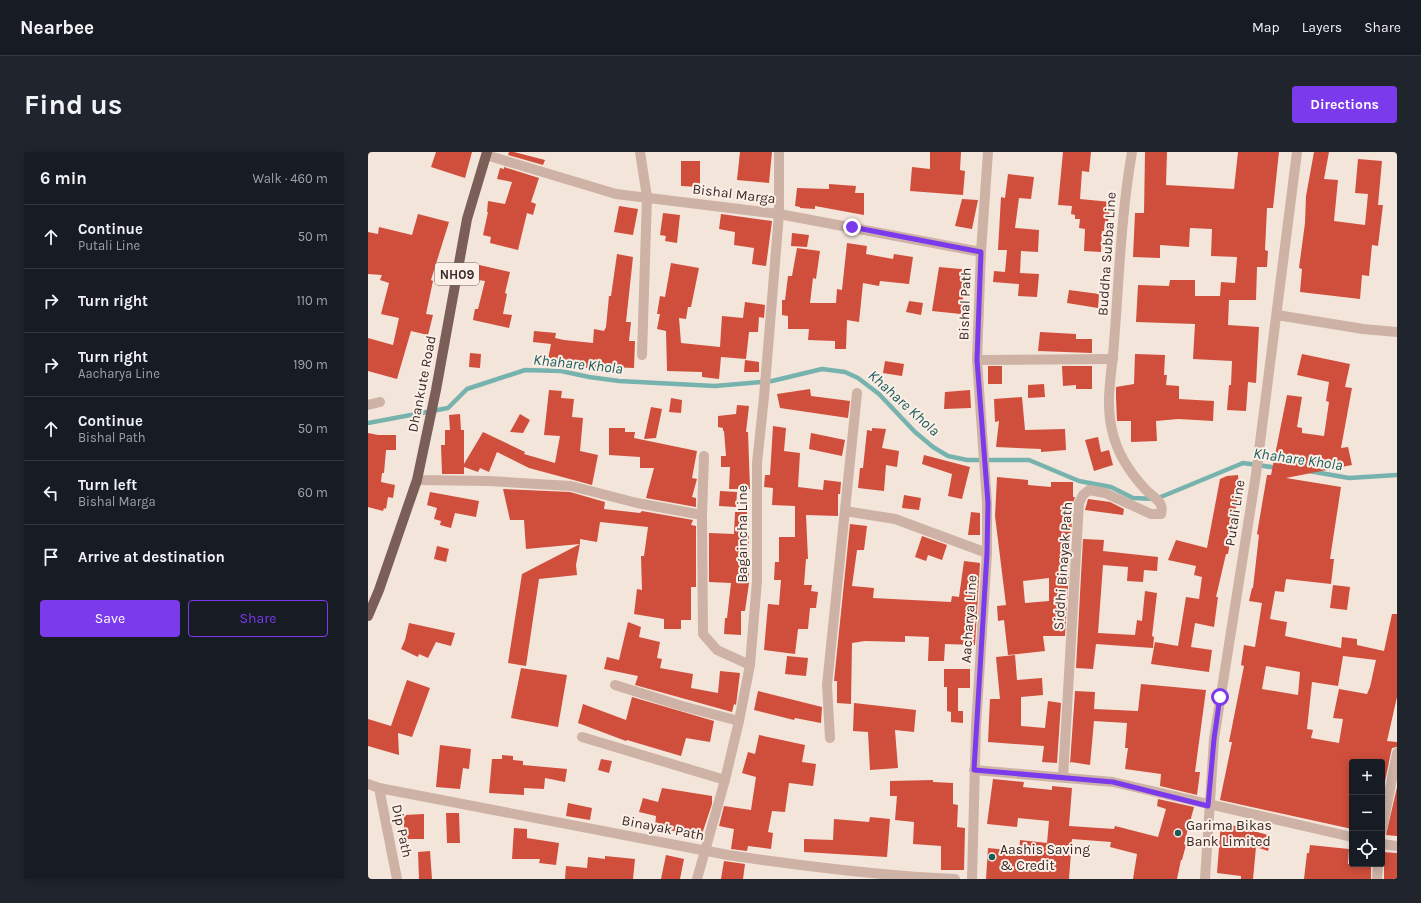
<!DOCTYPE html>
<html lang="en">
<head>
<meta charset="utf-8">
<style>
	:root { --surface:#171b24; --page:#20242c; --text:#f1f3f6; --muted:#9ea1a6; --line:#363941; --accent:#7c3aed }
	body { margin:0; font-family:Karla,sans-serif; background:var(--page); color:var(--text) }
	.controls { position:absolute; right:12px; bottom:12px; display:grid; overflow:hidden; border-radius:4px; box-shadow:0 2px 10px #0003 }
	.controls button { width:36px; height:36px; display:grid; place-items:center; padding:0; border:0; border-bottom:1px solid var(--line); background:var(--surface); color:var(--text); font:20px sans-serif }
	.stop { position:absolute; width:12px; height:12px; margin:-9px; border:3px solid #7c3aed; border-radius:50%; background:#fff }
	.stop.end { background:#7c3aed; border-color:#fff; box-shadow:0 1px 4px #0008 }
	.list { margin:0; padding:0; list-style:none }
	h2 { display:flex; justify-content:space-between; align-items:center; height:52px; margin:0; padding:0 16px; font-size:17px }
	h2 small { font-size:13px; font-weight:400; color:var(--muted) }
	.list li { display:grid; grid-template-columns:26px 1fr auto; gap:12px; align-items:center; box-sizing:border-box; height:64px; padding:0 16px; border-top:1px solid var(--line) }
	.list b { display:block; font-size:15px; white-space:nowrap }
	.list p { margin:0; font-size:13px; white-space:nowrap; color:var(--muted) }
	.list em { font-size:13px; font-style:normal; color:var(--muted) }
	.actions { display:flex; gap:8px; padding:12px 16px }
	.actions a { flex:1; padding:9px 0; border:1px solid var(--accent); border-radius:4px; text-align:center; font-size:14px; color:var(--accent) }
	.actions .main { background:var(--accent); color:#fff }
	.icon { flex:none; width:22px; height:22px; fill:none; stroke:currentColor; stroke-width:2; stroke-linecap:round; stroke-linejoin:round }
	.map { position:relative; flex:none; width:1029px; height:727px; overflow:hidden; border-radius:4px }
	header { display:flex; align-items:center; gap:24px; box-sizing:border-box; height:56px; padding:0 20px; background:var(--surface); border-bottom:1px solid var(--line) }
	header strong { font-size:19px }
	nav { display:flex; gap:22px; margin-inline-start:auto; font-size:14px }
	.intro { display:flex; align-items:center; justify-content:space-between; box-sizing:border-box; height:96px; padding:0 24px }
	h1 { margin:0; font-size:28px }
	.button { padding:10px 18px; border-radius:4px; background:var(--accent); color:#fff; font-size:14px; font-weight:700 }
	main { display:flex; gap:24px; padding:0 24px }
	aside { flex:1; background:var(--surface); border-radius:4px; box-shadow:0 2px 10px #0003 }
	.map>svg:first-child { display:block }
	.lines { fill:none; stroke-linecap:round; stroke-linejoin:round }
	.stream { stroke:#77b3ae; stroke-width:4.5 }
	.building { fill:#d04e3c; fill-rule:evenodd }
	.minor { stroke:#cdb2a5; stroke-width:10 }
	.primary { stroke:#7b5e57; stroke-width:10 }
	.route { stroke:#7c3aed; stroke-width:5 }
	.poi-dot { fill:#195d59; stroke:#fbefe7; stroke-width:1.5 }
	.labels { text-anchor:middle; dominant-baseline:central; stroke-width:4; stroke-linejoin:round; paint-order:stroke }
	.shield { fill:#fbefe7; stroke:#726561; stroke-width:1 }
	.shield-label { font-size:13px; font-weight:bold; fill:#382a27 }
	.street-label { font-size:14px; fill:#382a27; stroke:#fbefe7 }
	.poi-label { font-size:14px; fill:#382a27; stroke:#fbefe7; text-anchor:start }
	.water-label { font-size:15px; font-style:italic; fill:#195d59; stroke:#fbefe7 }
</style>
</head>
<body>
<header>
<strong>Nearbee</strong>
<nav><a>Map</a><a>Layers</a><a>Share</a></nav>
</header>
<div class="intro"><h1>Find us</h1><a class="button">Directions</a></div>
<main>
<aside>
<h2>6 min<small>Walk · 460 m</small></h2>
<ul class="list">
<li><svg class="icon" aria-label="ahead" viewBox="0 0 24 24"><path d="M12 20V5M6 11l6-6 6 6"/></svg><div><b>Continue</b><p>Putali Line</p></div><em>50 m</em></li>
<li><svg class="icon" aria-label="right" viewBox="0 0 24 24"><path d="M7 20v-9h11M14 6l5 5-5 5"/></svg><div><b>Turn right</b></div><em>110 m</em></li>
<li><svg class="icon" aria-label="right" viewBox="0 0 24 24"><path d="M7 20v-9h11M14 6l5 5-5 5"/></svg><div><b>Turn right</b><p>Aacharya Line</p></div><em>190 m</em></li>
<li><svg class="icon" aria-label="ahead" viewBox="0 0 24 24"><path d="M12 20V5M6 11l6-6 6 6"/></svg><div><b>Continue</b><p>Bishal Path</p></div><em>50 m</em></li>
<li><svg class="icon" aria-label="left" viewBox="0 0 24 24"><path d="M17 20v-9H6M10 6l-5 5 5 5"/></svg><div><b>Turn left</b><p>Bishal Marga</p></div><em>60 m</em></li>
<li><svg class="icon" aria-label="arrive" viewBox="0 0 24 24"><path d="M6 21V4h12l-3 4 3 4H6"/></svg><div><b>Arrive at destination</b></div></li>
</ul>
<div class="actions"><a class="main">Save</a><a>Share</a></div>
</aside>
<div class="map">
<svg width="1029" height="727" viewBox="0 0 1029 727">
	<rect width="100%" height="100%" fill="#f4e5da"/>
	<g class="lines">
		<g class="stream">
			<path d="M0,271L80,256L99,237L157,218L193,219L221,225L251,229L347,234L404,229L454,217L477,220L490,226L511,242L547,280L565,295L580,304L599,308H661L711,329L743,335L765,346L788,347L875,311L910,316"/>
			<path d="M941,319L981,326L1029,323"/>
		</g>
	</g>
	<g class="building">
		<path d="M68,0H104L97,26L63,15Z"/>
		<path d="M141,0H146L177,8L175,13L140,3Z"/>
		<path d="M372,0H404L401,31L369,28Z"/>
		<path d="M562,0H593L592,18L597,19L595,43L542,39L544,15L562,17Z"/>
		<path d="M695,0H723L721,20L714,19L712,47L743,50L740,69H737L736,79H734L733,100L716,99L717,77L711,76L712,67H707V63L703,62L704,54L690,53Z"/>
		<path d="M777,0H799L798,33L866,37L870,0H911L905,56H899L897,98L900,99L899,115H889L888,148H861L860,173L891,175L888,231L880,230L878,259L859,258L861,233H863L864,209L825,207L827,172L768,170L770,133L801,134L802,128H827V144H852L853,130L867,131L869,105L843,104L844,77L822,76L821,95L792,93V106L765,105L767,61H776Z"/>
		<path d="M946,0H961L956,27L970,28L966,69L997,73L1000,42L987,41L990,7L1014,9L1010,53H1015L1010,94L1004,93L1001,124L994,123L992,147L932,140L934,117L931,116L937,71L938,44Z"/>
		<path d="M313,9H332V35L313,34Z"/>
		<path d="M136,15L171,26L163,50L168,52L165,63L159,61L150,98L122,91L123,85L115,83L120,60H119L120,49L137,52L144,30L129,27L132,16L136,17Z"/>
		<path d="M640,22L666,25L663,47L651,46L647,76L671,78L670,100L653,99L652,121L671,122L669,145L650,144L651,132L625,130L626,119L637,120L639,98H630L633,45L637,46Z"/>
		<path d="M461,32L488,34L487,41H496V63L447,54V57L432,56V55L427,54L429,36L461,37Z"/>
		<path d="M594,47L610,48L604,77L587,74Z"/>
		<path d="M251,54L270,57L265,83L246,80Z"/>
		<path d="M295,61L312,63L309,91L297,89L298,84L292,83Z"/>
		<path d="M50,62L81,70L63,128L65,129L58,162L65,163L60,183L43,179L29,227L0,219V186L25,193L31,166L13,162L21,131L12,128L14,123L0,122V80L10,82L11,75L44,83Z"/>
		<path d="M353,62L404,69L398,114L384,112L386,96L366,93L367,80L351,77Z"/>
		<path d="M424,81L441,83L439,95L423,94Z"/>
		<path d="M479,91L499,94L498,102L525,107L526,102L545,105L541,132L512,129L511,134L495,131L491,170L479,168L478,197H467V189L440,188L441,177H420V164L414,163V148H417L420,124H424L429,96L452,99L448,127L445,126L442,151H468L469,137L474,138Z"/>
		<path d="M249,102L265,105L258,170H263L261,189H267L266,216L240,215L239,219L192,212V214L179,213L183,192L165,190L166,179L188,181L187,186L196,188L225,191L226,177L236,179L238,175L241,144H243Z"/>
		<path d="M303,111L331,116L323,155H320L318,167L311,166L313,191L352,195L354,164L375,166L377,150L397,153L396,166L391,165L390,180H381L378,207L353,205L351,227L334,225V220L299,219L298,179L289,177L292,162H289L292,144L297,145Z"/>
		<path d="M107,112L142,120L137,141L139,142L135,162L144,163L141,176L105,168L107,157H110L117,129L104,127Z"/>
		<path d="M571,115L603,118L600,139L596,138L593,162L564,159Z"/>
		<path d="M701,138L731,142L730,156L699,151Z"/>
		<path d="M541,149L555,151L553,163L538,160Z"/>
		<path d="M672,180L708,182V187H724V201L670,199Z"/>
		<path d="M102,201L113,202L112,216L101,215Z"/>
		<path d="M767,202L797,203L796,223H799L798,233L811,234V247L846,249L845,269L810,267L788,269L789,289L763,290V269H749L748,246V235L766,232Z"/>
		<path d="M934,202L982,212L977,235L984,236L973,296L980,295L984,313L918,326L973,335L962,407H966L963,432L918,427L916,440L907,439L902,467L919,470L917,484L973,496L974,485L989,487V493L1016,499L1024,462H1029V545L1019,589L1029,590V595L1024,596L1023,600L1014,644V610H984V677L852,648L864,590H861L876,514L873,513L876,493L887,495L894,451L881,449L884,436H885L891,383L889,382L899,323H903L919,243L934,245L929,275L934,276V281L956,284L961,250L958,249L961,230L929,223ZM975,504L1008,508L1002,535L999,542L971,537L965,566L975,567L971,591L943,586L945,578L939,577L944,530L970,534ZM898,514L932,520L930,543L894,537Z"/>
		<path d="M377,208L391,210V220H376Z"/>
		<path d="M517,209L536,212L534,224L515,221Z"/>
		<rect x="620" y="214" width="14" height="18"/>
		<path d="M694,214H724V237H708V233L695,234Z"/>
		<path d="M676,232L677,245L660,246V233Z"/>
		<path d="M442,237L443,244L482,249L480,266L412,256L409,242Z"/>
		<path d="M181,238L194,239L193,246L206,247L204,265L215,266L212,299L230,303L224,333L161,316L129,300L121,320L112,316L110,320L96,315V322H74L73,293H77V278H82L81,263L92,262L93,278H96V312L115,280L157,300L156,302L187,311L192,284L176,283Z"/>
		<path d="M602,238L603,256L576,257L577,240Z"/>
		<path d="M654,245L657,278L697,277L698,298L673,300V297L628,295L631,269L627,270L626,247Z"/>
		<path d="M303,246L314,248L313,261L301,260Z"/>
		<path d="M369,253L381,254L378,280H380L382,337H361L362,315H353V304H358L356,279H355V276L350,275V264L368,262Z"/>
		<path d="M283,255L294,257L288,286L276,287Z"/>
		<path d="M152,262L162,268L155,281L142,280Z"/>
		<path d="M405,274L418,276L416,299L432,301L430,335L455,338L456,328L473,330L472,342H470V364L438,363L440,407H438L436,433H444L443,439L450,440L448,456H442L440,477H430L427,502L396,498L400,452L411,453L413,428H406L407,410H411V385H427V354L404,353L405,336L396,335L397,323H402Z"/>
		<path d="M241,276H257V280H267L266,286L329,299L324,326L329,327L324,345L328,346V355L278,346L286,316H272V305L241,303Z"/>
		<path d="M504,276L518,277L514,296L531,299L529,315L518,313L516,339L490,336L492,316H495L499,278L504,279Z"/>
		<path d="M0,281L10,283H28V298H18L16,321H14L13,330L27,333L25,346L20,345L18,357L16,356L15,359L0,355Z"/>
		<path d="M443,281L477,288L474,304L441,297Z"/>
		<path d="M730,285L733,300L741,298L745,313L726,319L717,288Z"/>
		<path d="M556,303L602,315L594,347L580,344L584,322L554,312Z"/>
		<path d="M870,323L871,338L860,402H858L848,445H850L846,475L827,471L823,495L844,498L841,520L783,512L787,490L810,494L818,445L831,447L834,425L826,423L828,414L800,408L808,388L839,396L852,327L859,324Z"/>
		<path d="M629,325L660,328V333L683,335V330H705V345H707L705,351L697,484H675L677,499L640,503L636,468L630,469L629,454L638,453L627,364ZM681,426V449L657,451L655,429Z"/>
		<path d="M135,337L202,340L237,350L236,357L272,361L274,359L325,368L323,373L328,374V435H323V468H313V477H296V467L266,462L269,437L274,438L273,404H276L280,375L232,370L229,390L212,387V392L158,397L156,368H142Z"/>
		<path d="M352,339L369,340L368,355L351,354Z"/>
		<path d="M62,340L111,349L108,365L87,361L83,376L72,373L73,369L66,367L69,356L59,353Z"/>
		<path d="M536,343L553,346L551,358L534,356Z"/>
		<path d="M720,347L742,350L756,357L755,363L717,358Z"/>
		<path d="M367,360H379L378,383H381V431L377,459H373V483L356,482L357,466H359L363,431L341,430V381L366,382Z"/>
		<path d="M603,360L612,361V383H600Z"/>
		<path d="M482,372L499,374L496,398H489L484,434L506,436L505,446L583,450L584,444L591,445L596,409L612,411L607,493L577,492L576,509H560L561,485L537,484V490L497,489L484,491L483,552L469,551V529H466Z"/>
		<path d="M554,384L579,393L574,408L560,403L558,409L547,405Z"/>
		<path d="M715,387L736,388L735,399L790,405L789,419L776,418L775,430L759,429L760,415L735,413L730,481L767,483L769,468L774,469L777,439L789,441L784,484L786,485L785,496L728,492L725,517L708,516Z"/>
		<path d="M212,392L208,413L209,423L171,427L158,514L140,511L154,422Z"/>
		<path d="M69,394L81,397L78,410L66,407Z"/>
		<path d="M965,433L982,435L979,458L962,456Z"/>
		<path d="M260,470L273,475L271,485L292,490L289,506L294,507L292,516L325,522L323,536L350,541L352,519L372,521L368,553L366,552L364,560L267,533L270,524L236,517L239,505L251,508Z"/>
		<path d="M41,471L87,481L83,494L68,490L60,506L51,502L50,505L33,497L37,488Z"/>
		<path d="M647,503L649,528L674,526L675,543L653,545V574L677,576L680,549L693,551L689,611L674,610L676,594L620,590L622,547H632L628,505Z"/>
		<path d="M419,504L440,506L438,524L417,522Z"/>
		<path d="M153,516L199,523L190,575L143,566Z"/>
		<path d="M576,517H602V536H590V559H595V571L583,570V560L579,559V535H576Z"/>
		<path d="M39,528L62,536L44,585L30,581L31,603L0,594V567L23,574Z"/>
		<path d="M773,532L838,538L827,620H832L829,643L792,634L793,622L757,617L760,596H757L759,571L726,569L722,613L703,610L702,612L707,539L727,540L726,557L770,559Z"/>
		<path d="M390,539L454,555L453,571L427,566L426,568L386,558Z"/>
		<path d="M264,545L346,569L342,590L318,586L313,604L259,588L258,589L210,571L215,552L258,568Z"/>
		<path d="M486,551L548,558L546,580L527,578L530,616L502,618L500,580L485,579Z"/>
		<path d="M391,583L437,593L434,610L448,612L445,634L421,631L417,660L404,659L400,680L405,681L403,697L380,694L379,699L363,697L366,677L351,674L356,654L383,658L388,625L374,621L380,600L387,602Z"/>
		<path d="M72,593L103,597L101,617L95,616L92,637L68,635Z"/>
		<path d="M134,603L145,604V608L155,609V613L199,617L197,630L177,626L176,637L156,636V643L121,641L124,607H134Z"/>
		<path d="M233,607L244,609L241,621L230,618Z"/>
		<path d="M625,627L656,630L655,635L684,638V634L704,636L701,674L746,677L747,674L790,685L798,657L789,654L790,647L826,655L816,692L818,693L814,708H813L809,727H765L769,702L742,695L743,690L704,687L701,727H618L620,696L651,699L652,688L679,691L681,669L650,666L649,675L619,672Z"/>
		<path d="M565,628V630L585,631V652L590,653L589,675L597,676L596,718H573V694L545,692L546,670L527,668L529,644H522V629Z"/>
		<path d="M1029,635V684L1018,683Z"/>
		<path d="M294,636L344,644V652L333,685L287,675L288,664L271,660L275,646L290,650Z"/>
		<path d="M200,651L224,656L222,668L198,664Z"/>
		<path d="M78,661H91L92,691H79Z"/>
		<path d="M56,662V687H36V663Z"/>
		<path d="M502,665L522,667L519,705L436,700V687L465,688L466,667L501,670Z"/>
		<path d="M853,670L900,683L899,687L903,688L900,699L888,695L885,727H873V724L849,721Z"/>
		<path d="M146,676L159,677V686L191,691L188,713L171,711L172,707H144Z"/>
		<path d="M942,693L981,697L980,712H1003V727H936L939,701H941Z"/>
		<path d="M62,699L64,727H51L50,700Z"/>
		<path d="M1014,700L1029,701V727H1016V712Z"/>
		<path d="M298,703L316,707L312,727H293Z"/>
		<path d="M237,704L267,707L265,727H197L198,714L219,716L220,705L237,707Z"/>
		<path d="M356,709L377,712L375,727H353Z"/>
	</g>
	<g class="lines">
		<g class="minor">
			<path d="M272,0L279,45L274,203"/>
			<path d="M118,3L248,42L411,62L613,100"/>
			<path d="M909,163L995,177L1029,180"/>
			<path d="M609,208L745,207"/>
			<path d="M0,253L12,250"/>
			<path d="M49,328L121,329L203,334L269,351L334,363L335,482L349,498L382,513"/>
			<path d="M477,359L527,367L619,401"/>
			<path d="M334,363L336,304"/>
			<path d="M247,533L314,554L371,569"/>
			<path d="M214,585L357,628"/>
			<path d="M462,586L459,533L489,241"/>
			<path d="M606,618L745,630L984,685"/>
			<path d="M695,625L711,351L715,343L721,338L737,341L783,362H793C794,358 794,354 792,351C788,346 782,342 778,338C762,321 749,302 744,278C737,248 744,222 746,191C751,127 753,63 764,0"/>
			<path d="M0,632L11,636L360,703C435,714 511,724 587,727"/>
			<path d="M11,636L29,727"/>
			<path d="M1014,678L1029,601"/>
			<path d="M1014,692L1029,694"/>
			<path d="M329,727L357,628L371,569L382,513L389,429V311L396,245L411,62V0"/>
			<path d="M604,727L608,574L619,401V351L609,208L613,100L620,0"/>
			<path d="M837,727L846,587L888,322L929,0"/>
			<path d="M1009,727L1010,712"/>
		</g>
		<path class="primary" d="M0,464L11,438L49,328L68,238L99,67L119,0"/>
	</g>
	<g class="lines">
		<path class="route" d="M484,75L613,100L609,208L620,351L619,401L606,618L745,630L840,654L846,587L852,545"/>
	</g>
	<g class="poi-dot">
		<circle cx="810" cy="681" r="4"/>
		<circle cx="624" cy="705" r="4"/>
	</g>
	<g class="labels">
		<rect class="shield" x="67" y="111" width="44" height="22" rx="3"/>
		<g class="shield-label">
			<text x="89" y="122">NH09</text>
		</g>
		<g class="street-label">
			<text transform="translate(366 42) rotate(7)">Bishal Marga</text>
			<text transform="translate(739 102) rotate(-86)">Buddha Subba Line</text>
			<text transform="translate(597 152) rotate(-88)">Bishal Path</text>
			<text transform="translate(54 232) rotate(-79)">Dhankute Road</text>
			<text transform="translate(867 361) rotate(-81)">Putali Line</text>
			<text transform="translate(374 382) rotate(-90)">Bagaincha Line</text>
			<text transform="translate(695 414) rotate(-86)">Siddhi Binayak Path</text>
			<text transform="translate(601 467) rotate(-86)">Aacharya Line</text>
			<text transform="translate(295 676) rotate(11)">Binayak Path</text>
			<text transform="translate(34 679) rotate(78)">Dip Path</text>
		</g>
		<g class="poi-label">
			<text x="818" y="673">Garima Bikas<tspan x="818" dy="16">Bank Limited</tspan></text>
			<text x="632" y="697">Aashis Saving<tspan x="632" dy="16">&amp; Credit</tspan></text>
		</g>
		<g class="water-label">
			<text transform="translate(210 212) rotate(6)">Khahare Khola</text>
			<text transform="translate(536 251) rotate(42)">Khahare Khola</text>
			<text transform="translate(930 307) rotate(8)">Khahare Khola</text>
		</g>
	</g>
</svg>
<div class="controls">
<button>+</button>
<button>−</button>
<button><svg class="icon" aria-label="locate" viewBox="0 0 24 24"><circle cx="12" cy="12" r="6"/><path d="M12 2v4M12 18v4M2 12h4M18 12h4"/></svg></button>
</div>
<div class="stop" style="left:852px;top:545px"></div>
<div class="stop end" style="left:484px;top:75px"></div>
</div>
</main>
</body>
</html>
